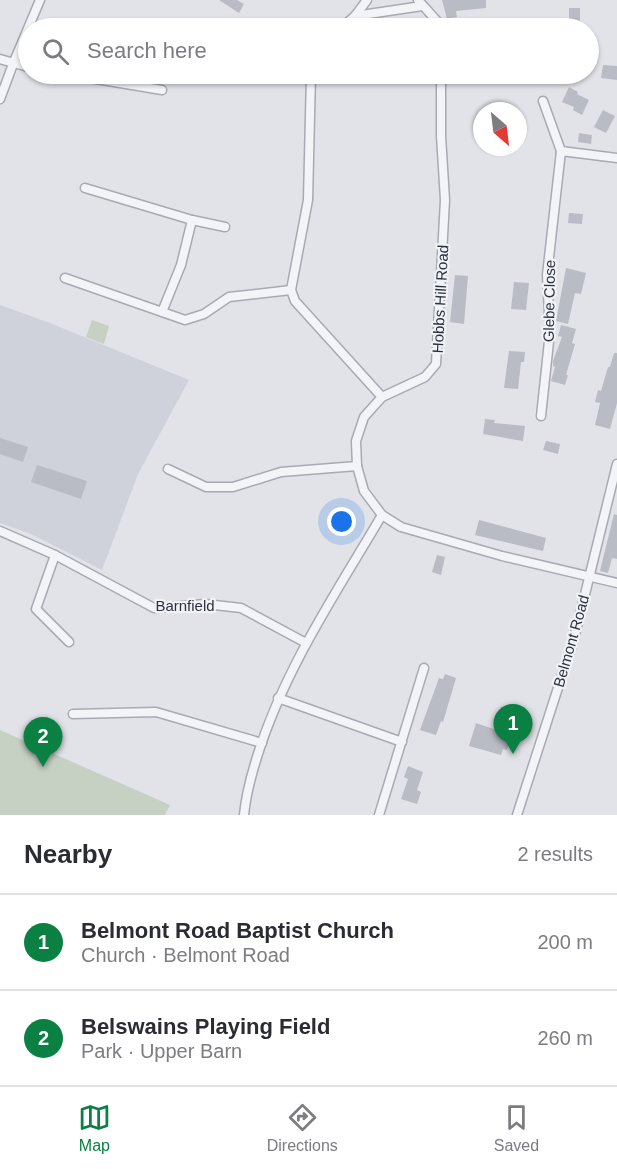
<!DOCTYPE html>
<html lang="en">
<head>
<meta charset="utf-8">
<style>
	:root { --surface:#fff; --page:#f2f2f3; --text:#2b2b33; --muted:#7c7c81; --line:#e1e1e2; --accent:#0b8043 }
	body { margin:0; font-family:Helvetica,sans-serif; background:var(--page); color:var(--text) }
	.compass { position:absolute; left:473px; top:102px; width:54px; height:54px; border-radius:50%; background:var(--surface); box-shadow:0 2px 4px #0004; rotate:152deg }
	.you { position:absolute; left:342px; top:522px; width:21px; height:21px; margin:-15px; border:4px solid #fff; border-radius:50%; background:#1a73e8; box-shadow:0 0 0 9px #1a73e833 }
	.badge { display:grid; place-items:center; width:39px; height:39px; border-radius:50%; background:var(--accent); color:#fff; font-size:20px; font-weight:700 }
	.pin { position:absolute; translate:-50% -50px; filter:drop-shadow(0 2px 3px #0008) }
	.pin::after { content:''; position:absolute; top:32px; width:21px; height:18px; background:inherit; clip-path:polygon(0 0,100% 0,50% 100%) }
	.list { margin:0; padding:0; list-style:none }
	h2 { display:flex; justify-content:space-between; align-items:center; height:78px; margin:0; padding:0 24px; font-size:26px }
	h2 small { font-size:20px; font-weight:400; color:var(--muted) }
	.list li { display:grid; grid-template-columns:39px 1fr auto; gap:18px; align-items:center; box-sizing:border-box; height:96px; padding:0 24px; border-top:2px solid var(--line) }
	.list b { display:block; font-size:22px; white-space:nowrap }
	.list p { margin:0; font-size:20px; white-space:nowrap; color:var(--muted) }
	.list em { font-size:20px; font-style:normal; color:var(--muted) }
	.icon { flex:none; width:33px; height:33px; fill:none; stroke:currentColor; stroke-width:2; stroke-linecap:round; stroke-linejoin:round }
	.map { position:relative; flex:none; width:617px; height:815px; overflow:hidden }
	.search { position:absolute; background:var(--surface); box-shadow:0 2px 4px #0004; left:18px; right:18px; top:18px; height:66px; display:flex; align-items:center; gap:15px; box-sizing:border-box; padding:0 21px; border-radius:33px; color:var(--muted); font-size:22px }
	.sheet { height:270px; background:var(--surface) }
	nav { display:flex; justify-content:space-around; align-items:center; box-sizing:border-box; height:84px; border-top:2px solid var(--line); background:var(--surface); font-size:16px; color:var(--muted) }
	nav a { display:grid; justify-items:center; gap:3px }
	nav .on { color:var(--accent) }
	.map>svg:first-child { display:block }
	.built { fill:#cfd2da }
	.green { fill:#c6d1c3 }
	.building { fill:#b9bcc4 }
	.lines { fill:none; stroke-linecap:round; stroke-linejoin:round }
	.minor-casing { stroke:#a7aab2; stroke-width:11 }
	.minor { stroke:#f3f4f7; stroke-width:8 }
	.labels { text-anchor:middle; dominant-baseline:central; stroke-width:4.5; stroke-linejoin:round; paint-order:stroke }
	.street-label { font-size:15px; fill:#2b313e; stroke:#f0f2f6 }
</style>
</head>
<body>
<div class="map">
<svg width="617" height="815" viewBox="0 0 617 815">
	<rect width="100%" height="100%" fill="#e1e3e8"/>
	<path class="built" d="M0,305L50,323L189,380L138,474L102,570L31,534L0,523Z"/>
	<g class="green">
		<path d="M92,320L109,326L104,344L86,337Z"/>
		<path d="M0,730L170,805L165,815H0Z"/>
	</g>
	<g class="building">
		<path d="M219,0H237L244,4L239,13Z"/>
		<path d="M442,0H486V8L456,11L457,17L447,19Z"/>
		<rect x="569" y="8" width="11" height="19"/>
		<path d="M603,65L617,66V80L601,78Z"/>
		<path d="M499,74H524L521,82L499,76Z"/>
		<path d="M569,87L578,92L577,94L589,100L582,115L573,110L574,107L562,102Z"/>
		<path d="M603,110L615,116L606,133L594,127Z"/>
		<path d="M579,133L592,135L591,144L578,142Z"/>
		<path d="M569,213L583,214L582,224L568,223Z"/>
		<path d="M566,268L586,273L581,294L575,293L568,324L556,321Z"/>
		<path d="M455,275L468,276L464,324L450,322Z"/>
		<path d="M514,282L529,283L526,310L511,309Z"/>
		<path d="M561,325L576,329L572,343L575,344L566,375H568L565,385L551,381L555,367L553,366V361L562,337L558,336Z"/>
		<path d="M509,351L525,352L524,362H521L518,389L504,388Z"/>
		<path d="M614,353H617V403L610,429L595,425L600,403L595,402L598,390L601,391L608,367H610Z"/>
		<path d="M485,419L495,420L494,423L525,426L523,441L483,434Z"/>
		<path d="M0,438L28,447L23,462L0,454Z"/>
		<path d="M546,441L560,444L558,454L543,450Z"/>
		<path d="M37,465L87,481L81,499L31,482Z"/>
		<path d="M614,514L617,515V559L612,558L608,573L600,571Z"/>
		<path d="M479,520L546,538L543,551L475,535Z"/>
		<path d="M437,555L445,557L441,575L432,572Z"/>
		<path d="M445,674L456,678L443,722L441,721L436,735L420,730L439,678L443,679Z"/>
		<path d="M476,723L508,734L506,741L510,742L507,750L503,749L501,755L469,746Z"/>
		<path d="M408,766L423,772L417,790L421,792L417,804L401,799L408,779L404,777Z"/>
	</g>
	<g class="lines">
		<g class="minor-casing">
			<g id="minor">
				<path d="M418,0L436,20L438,28"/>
				<path d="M355,16L422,6"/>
				<path d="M341,28L355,16L367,0"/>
				<path d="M0,59L28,67"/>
				<path d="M66,74L162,90"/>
				<path d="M311,74L308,200L291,290L295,301L382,397"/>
				<path d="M441,74V136L445,200L436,364L425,377L382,397L364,417L356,441L357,466L364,491L382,515L401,527L502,556L617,583"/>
				<path d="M0,99L13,64L40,0"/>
				<path d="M543,101L561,151"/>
				<path d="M85,188L192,220L225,227"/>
				<path d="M65,278L185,320L204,314L229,297L291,290"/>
				<path d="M162,312L181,265L192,220"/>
				<path d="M541,416L550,332L547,275L561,151L617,158"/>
				<path d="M168,469L206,487H233L281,472L357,466"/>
				<path d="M0,531L55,555L154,608L206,604L241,608L306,643"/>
				<path d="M55,555L36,609L69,642"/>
				<path d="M278,698L402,742"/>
				<path d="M73,714L156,712L262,743"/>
				<path d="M244,815C246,794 251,776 257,757C284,670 336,593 382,515"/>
				<path d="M379,815L424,668"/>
				<path d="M517,815L575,635L617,464"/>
			</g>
		</g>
		<use href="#minor" class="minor"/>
	</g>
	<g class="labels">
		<g class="street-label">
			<text transform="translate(440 299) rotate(-87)">Hobbs Hill Road</text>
			<text transform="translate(549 301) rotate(-89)">Glebe Close</text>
			<text x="185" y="605">Barnfield</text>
			<text transform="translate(571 641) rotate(-74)">Belmont Road</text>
		</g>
	</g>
</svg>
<svg class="compass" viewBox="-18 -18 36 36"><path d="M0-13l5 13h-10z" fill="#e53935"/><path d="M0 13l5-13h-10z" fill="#7c7c81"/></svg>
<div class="you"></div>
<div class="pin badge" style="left:513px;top:754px">1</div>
<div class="pin badge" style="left:43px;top:767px">2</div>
<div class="search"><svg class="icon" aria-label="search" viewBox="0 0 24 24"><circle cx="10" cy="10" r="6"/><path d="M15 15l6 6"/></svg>Search here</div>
</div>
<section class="sheet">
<h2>Nearby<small>2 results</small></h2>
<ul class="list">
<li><span class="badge">1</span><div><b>Belmont Road Baptist Church</b><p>Church · Belmont Road</p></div><em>200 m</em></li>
<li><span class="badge">2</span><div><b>Belswains Playing Field</b><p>Park · Upper Barn</p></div><em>260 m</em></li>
</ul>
</section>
<nav>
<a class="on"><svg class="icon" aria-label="map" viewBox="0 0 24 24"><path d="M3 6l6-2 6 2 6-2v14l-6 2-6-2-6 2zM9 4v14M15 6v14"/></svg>Map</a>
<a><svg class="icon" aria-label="directions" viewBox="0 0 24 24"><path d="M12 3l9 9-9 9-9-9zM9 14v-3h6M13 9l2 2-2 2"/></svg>Directions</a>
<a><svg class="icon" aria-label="saved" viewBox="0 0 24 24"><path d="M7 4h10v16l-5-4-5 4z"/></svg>Saved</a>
</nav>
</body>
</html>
